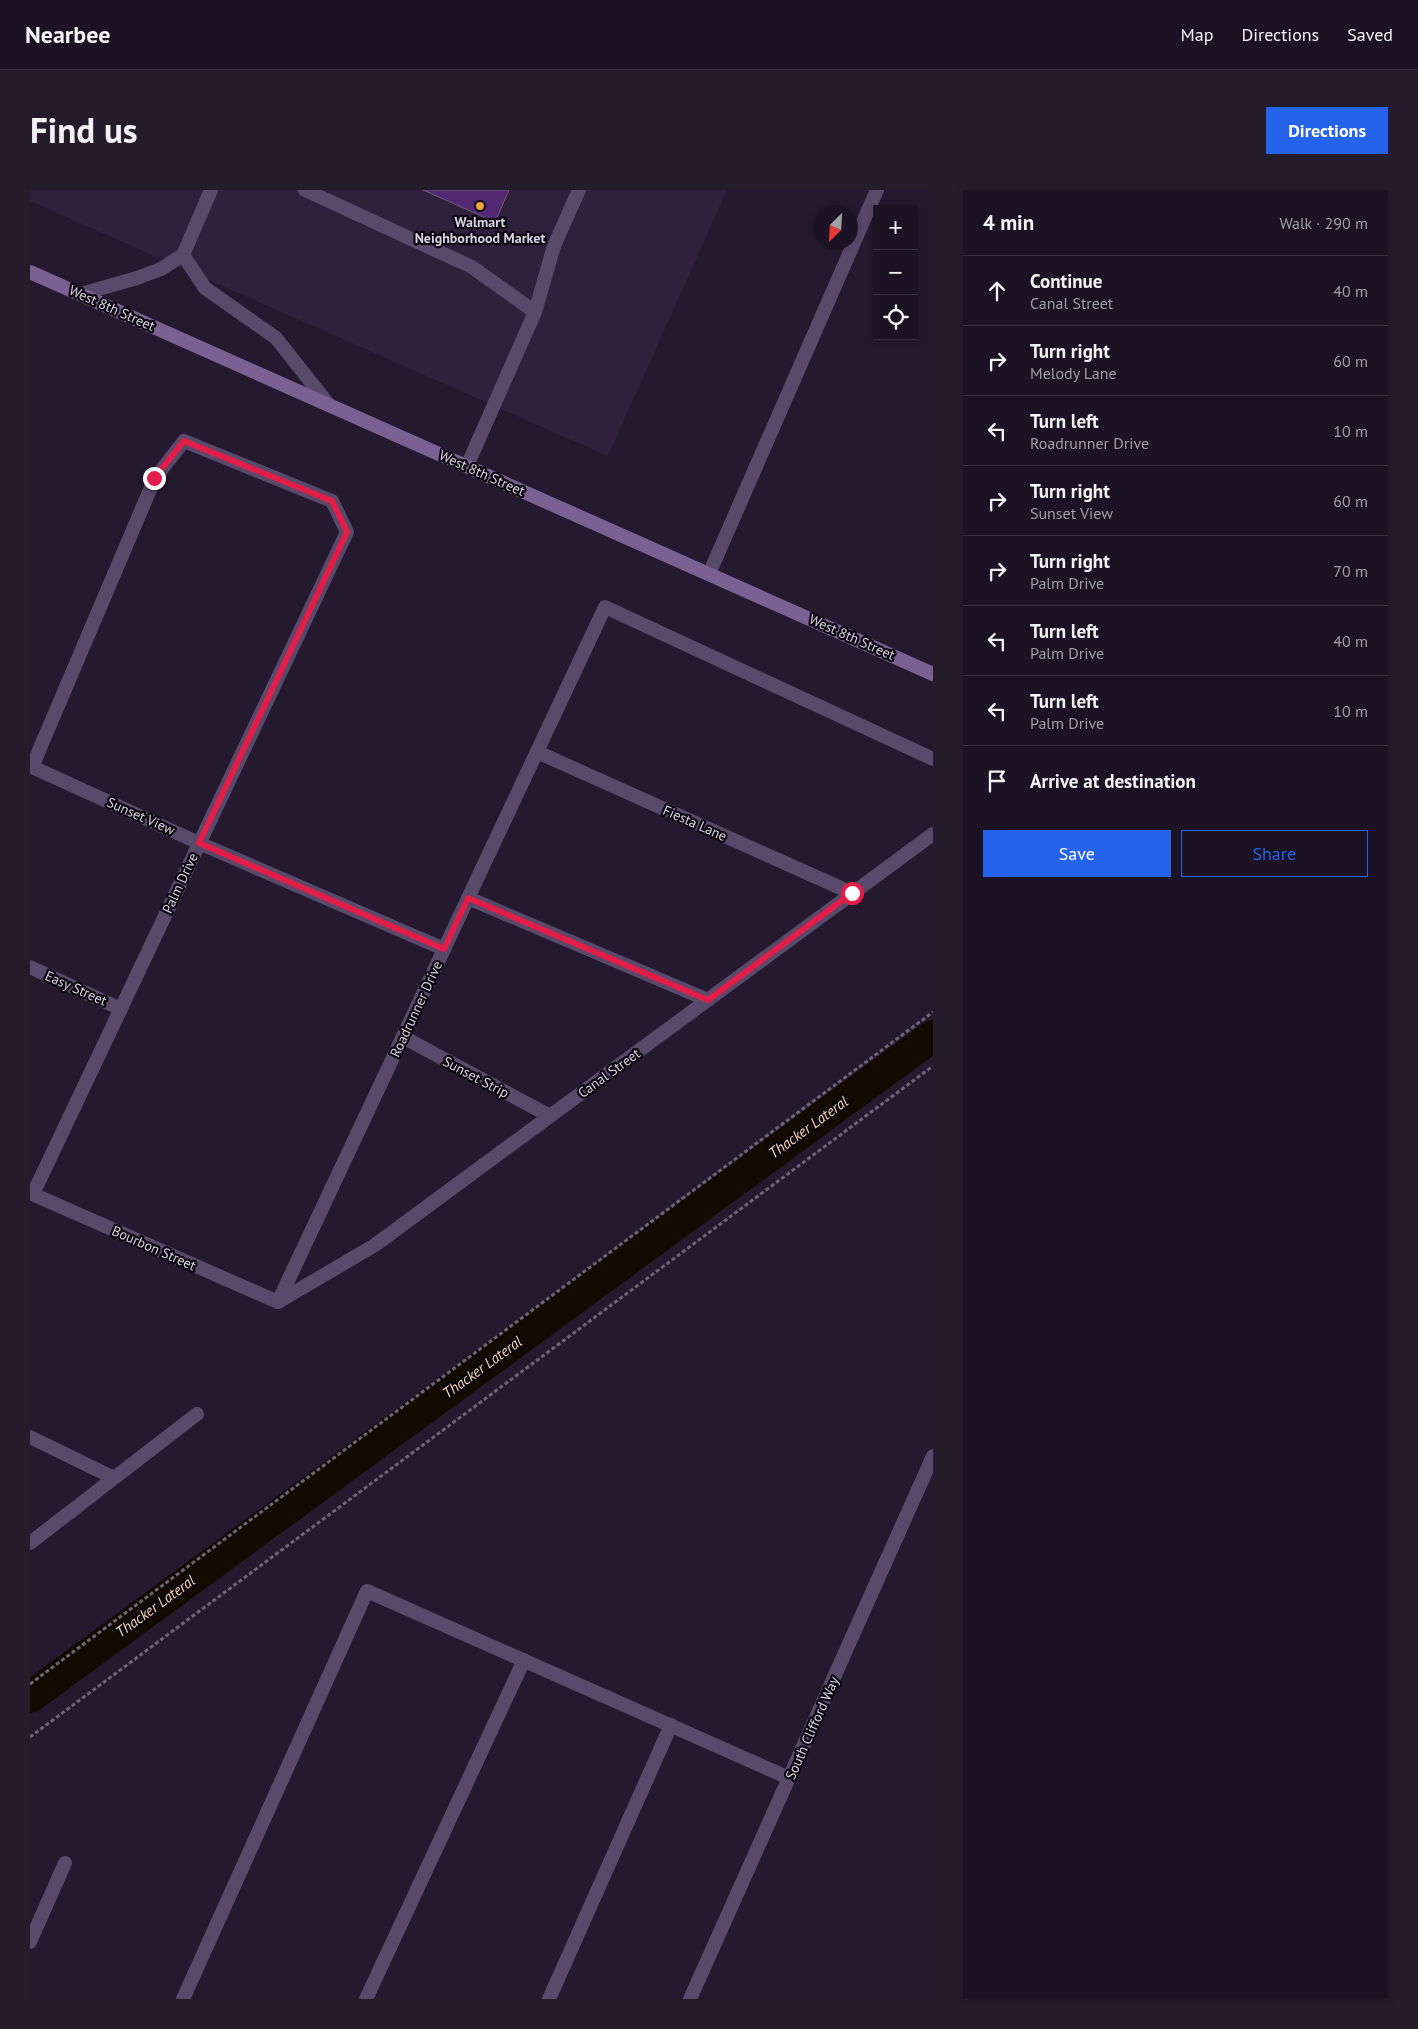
<!DOCTYPE html>
<html lang="en">
<head>
<meta charset="utf-8">
<style>
	:root { --surface:#1b1323; --page:#241c2b; --text:#f1f3f6; --muted:#a09ea6; --line:#393241; --accent:#2563eb }
	body { margin:0; font-family:"PT Sans",sans-serif; background:var(--page); color:var(--text) }
	.controls { position:absolute; right:15px; top:15px; display:grid; overflow:hidden; border-radius:0px; box-shadow:0 2px 8px #0003 }
	.controls button { width:45px; height:45px; display:grid; place-items:center; padding:0; border:0; border-bottom:1px solid var(--line); background:var(--surface); color:var(--text); font:25px sans-serif }
	.compass { position:absolute; left:783px; top:15px; width:45px; height:45px; border-radius:50%; background:var(--surface); box-shadow:0 2px 8px #0003; rotate:204deg }
	.stop { position:absolute; width:15px; height:15px; margin:-11px; border:4px solid #e11d48; border-radius:50%; background:#fff }
	.stop.end { background:#e11d48; border-color:#fff; box-shadow:0 1px 5px #0008 }
	.list { margin:0; padding:0; list-style:none }
	h2 { display:flex; justify-content:space-between; align-items:center; height:65px; margin:0; padding:0 20px; font-size:21px }
	h2 small { font-size:16px; font-weight:400; color:var(--muted) }
	.list li { display:grid; grid-template-columns:32px 1fr auto; gap:15px; align-items:center; box-sizing:border-box; height:70px; padding:0 20px; border-top:1px solid var(--line) }
	.list b { display:block; font-size:19px; white-space:nowrap }
	.list p { margin:0; font-size:16px; white-space:nowrap; color:var(--muted) }
	.list em { font-size:16px; font-style:normal; color:var(--muted) }
	.actions { display:flex; gap:10px; padding:15px 20px }
	.actions a { flex:1; padding:11px 0; border:1px solid var(--accent); border-radius:0px; text-align:center; font-size:18px; color:var(--accent) }
	.actions .main { background:var(--accent); color:#fff }
	.icon { flex:none; width:28px; height:28px; fill:none; stroke:currentColor; stroke-width:2; stroke-linecap:round; stroke-linejoin:round }
	.map { position:relative; flex:none; width:903px; height:1809px; overflow:hidden; border-radius:0px }
	header { display:flex; align-items:center; gap:30px; box-sizing:border-box; height:70px; padding:0 25px; background:var(--surface); border-bottom:1px solid var(--line) }
	header strong { font-size:24px }
	nav { display:flex; gap:28px; margin-inline-start:auto; font-size:18px }
	.intro { display:flex; align-items:center; justify-content:space-between; box-sizing:border-box; height:120px; padding:0 30px }
	h1 { margin:0; font-size:35px }
	.button { padding:12px 22px; border-radius:0px; background:var(--accent); color:#fff; font-size:18px; font-weight:700 }
	main { display:flex; gap:30px; padding:0 30px }
	aside { flex:1; background:var(--surface); border-radius:0px; box-shadow:0 2px 8px #0003 }
	.map>svg:first-child { display:block }
	.built { fill:#2f213c }
	.lines { fill:none; stroke-linecap:round; stroke-linejoin:round }
	.canal { stroke:#130b02; stroke-width:32 }
	.building { fill:#522873; stroke:#6c5f7a }
	.path { stroke:#6e6478; stroke-width:3; stroke-dasharray:4 2.5; stroke-linecap:butt }
	.service { stroke:#59496a; stroke-width:14 }
	.minor { stroke:#59496a; stroke-width:14 }
	.secondary { stroke:#7b6094; stroke-width:14 }
	.route { stroke:#e11d48; stroke-width:6 }
	.poi-dot { fill:#f0a63e; stroke:#0b0610; stroke-width:2 }
	.labels { text-anchor:middle; dominant-baseline:central; stroke-width:4.5; stroke-linejoin:round; paint-order:stroke }
	.poi-label { font-size:14px; font-weight:bold; fill:#d9d2e1; stroke:#0b0610 }
	.street-label { font-size:14px; fill:#d9d2e1; stroke:#0b0610 }
	.water-label { font-size:15px; font-style:italic; fill:#fcdcb5; stroke:#0b0610 }
</style>
</head>
<body>
<header>
<strong>Nearbee</strong>
<nav><a>Map</a><a>Directions</a><a>Saved</a></nav>
</header>
<div class="intro"><h1>Find us</h1><a class="button">Directions</a></div>
<main>
<div class="map">
<svg width="903" height="1809" viewBox="0 0 903 1809">
	<rect width="100%" height="100%" fill="#24192f"/>
	<path class="built" d="M0,0H697L578,266L0,11Z"/>
	<g class="lines">
		<path class="canal" d="M0,1507L903,846"/>
	</g>
	<path class="building" d="M393,0H479L465,32Z"/>
	<g class="lines">
		<g class="path">
			<path d="M0,1494L903,822"/>
			<path d="M0,1547L903,876"/>
		</g>
		<g class="service">
			<path d="M275,0L442,77L505,122"/>
			<path d="M153,65L175,98L246,148L299,215"/>
			<path d="M51,104L107,88L131,79L153,65L181,0"/>
			<path d="M437,276L505,122L524,56L549,0"/>
			<path d="M679,384L847,0"/>
			<path d="M507,562L822,703"/>
			<path d="M0,576L169,653L414,759"/>
			<path d="M2,577L125,288L154,251L302,311L317,342L3,1004"/>
			<path d="M438,708L678,810"/>
			<path d="M0,777L91,819"/>
			<path d="M373,847L520,926"/>
			<path d="M0,1003L248,1112"/>
			<path d="M248,1112L575,417L903,569"/>
			<path d="M248,1112L345,1055L903,644"/>
			<path d="M0,1247L84,1288"/>
			<path d="M0,1353L167,1224"/>
			<path d="M0,1752L35,1673"/>
			<path d="M153,1809L337,1401L759,1588"/>
			<path d="M336,1809L494,1470"/>
			<path d="M519,1809L641,1535"/>
		</g>
		<path class="minor" d="M660,1809L903,1266"/>
		<path class="secondary" d="M0,82L903,484"/>
	</g>
	<g class="lines">
		<path class="route" d="M124,288L154,251L302,311L317,342L169,653L414,759L438,708L678,810L822,703"/>
	</g>
	<circle class="poi-dot" cx="450" cy="16" r="5"/>
	<g class="labels">
		<g class="poi-label">
			<text x="450" y="32">Walmart<tspan x="450" dy="16">Neighborhood Market</tspan></text>
		</g>
		<g class="street-label">
			<text transform="translate(82 118) rotate(24)">West 8th Street</text>
			<text transform="translate(452 283) rotate(24)">West 8th Street</text>
			<text transform="translate(822 447) rotate(24)">West 8th Street</text>
			<text transform="translate(111 626) rotate(24)">Sunset View</text>
			<text transform="translate(665 633) rotate(24)">Fiesta Lane</text>
			<text transform="translate(150 693) rotate(-65)">Palm Drive</text>
			<text transform="translate(46 798) rotate(24)">Easy Street</text>
			<text transform="translate(386 819) rotate(-65)">Roadrunner Drive</text>
			<text transform="translate(579 883) rotate(-36)">Canal Street</text>
			<text transform="translate(446 887) rotate(28)">Sunset Strip</text>
			<text transform="translate(124 1058) rotate(24)">Bourbon Street</text>
			<text transform="translate(782 1538) rotate(-66)">South Clifford Way</text>
		</g>
		<g class="water-label">
			<text transform="translate(778 937) rotate(-36)">Thacker Lateral</text>
			<text transform="translate(452 1177) rotate(-36)">Thacker Lateral</text>
			<text transform="translate(125 1416) rotate(-36)">Thacker Lateral</text>
		</g>
	</g>
</svg>
<div class="controls">
<button>+</button>
<button>−</button>
<button><svg class="icon" aria-label="locate" viewBox="0 0 24 24"><circle cx="12" cy="12" r="6"/><path d="M12 2v4M12 18v4M2 12h4M18 12h4"/></svg></button>
</div>
<svg class="compass" viewBox="-18 -18 36 36"><path d="M0-13l5 13h-10z" fill="#e53935"/><path d="M0 13l5-13h-10z" fill="#a09ea6"/></svg>
<div class="stop" style="left:822px;top:703px"></div>
<div class="stop end" style="left:124px;top:288px"></div>
</div>
<aside>
<h2>4 min<small>Walk · 290 m</small></h2>
<ul class="list">
<li><svg class="icon" aria-label="ahead" viewBox="0 0 24 24"><path d="M12 20V5M6 11l6-6 6 6"/></svg><div><b>Continue</b><p>Canal Street</p></div><em>40 m</em></li>
<li><svg class="icon" aria-label="right" viewBox="0 0 24 24"><path d="M7 20v-9h11M14 6l5 5-5 5"/></svg><div><b>Turn right</b><p>Melody Lane</p></div><em>60 m</em></li>
<li><svg class="icon" aria-label="left" viewBox="0 0 24 24"><path d="M17 20v-9H6M10 6l-5 5 5 5"/></svg><div><b>Turn left</b><p>Roadrunner Drive</p></div><em>10 m</em></li>
<li><svg class="icon" aria-label="right" viewBox="0 0 24 24"><path d="M7 20v-9h11M14 6l5 5-5 5"/></svg><div><b>Turn right</b><p>Sunset View</p></div><em>60 m</em></li>
<li><svg class="icon" aria-label="right" viewBox="0 0 24 24"><path d="M7 20v-9h11M14 6l5 5-5 5"/></svg><div><b>Turn right</b><p>Palm Drive</p></div><em>70 m</em></li>
<li><svg class="icon" aria-label="left" viewBox="0 0 24 24"><path d="M17 20v-9H6M10 6l-5 5 5 5"/></svg><div><b>Turn left</b><p>Palm Drive</p></div><em>40 m</em></li>
<li><svg class="icon" aria-label="left" viewBox="0 0 24 24"><path d="M17 20v-9H6M10 6l-5 5 5 5"/></svg><div><b>Turn left</b><p>Palm Drive</p></div><em>10 m</em></li>
<li><svg class="icon" aria-label="arrive" viewBox="0 0 24 24"><path d="M6 21V4h12l-3 4 3 4H6"/></svg><div><b>Arrive at destination</b></div></li>
</ul>
<div class="actions"><a class="main">Save</a><a>Share</a></div>
</aside>
</main>
</body>
</html>
